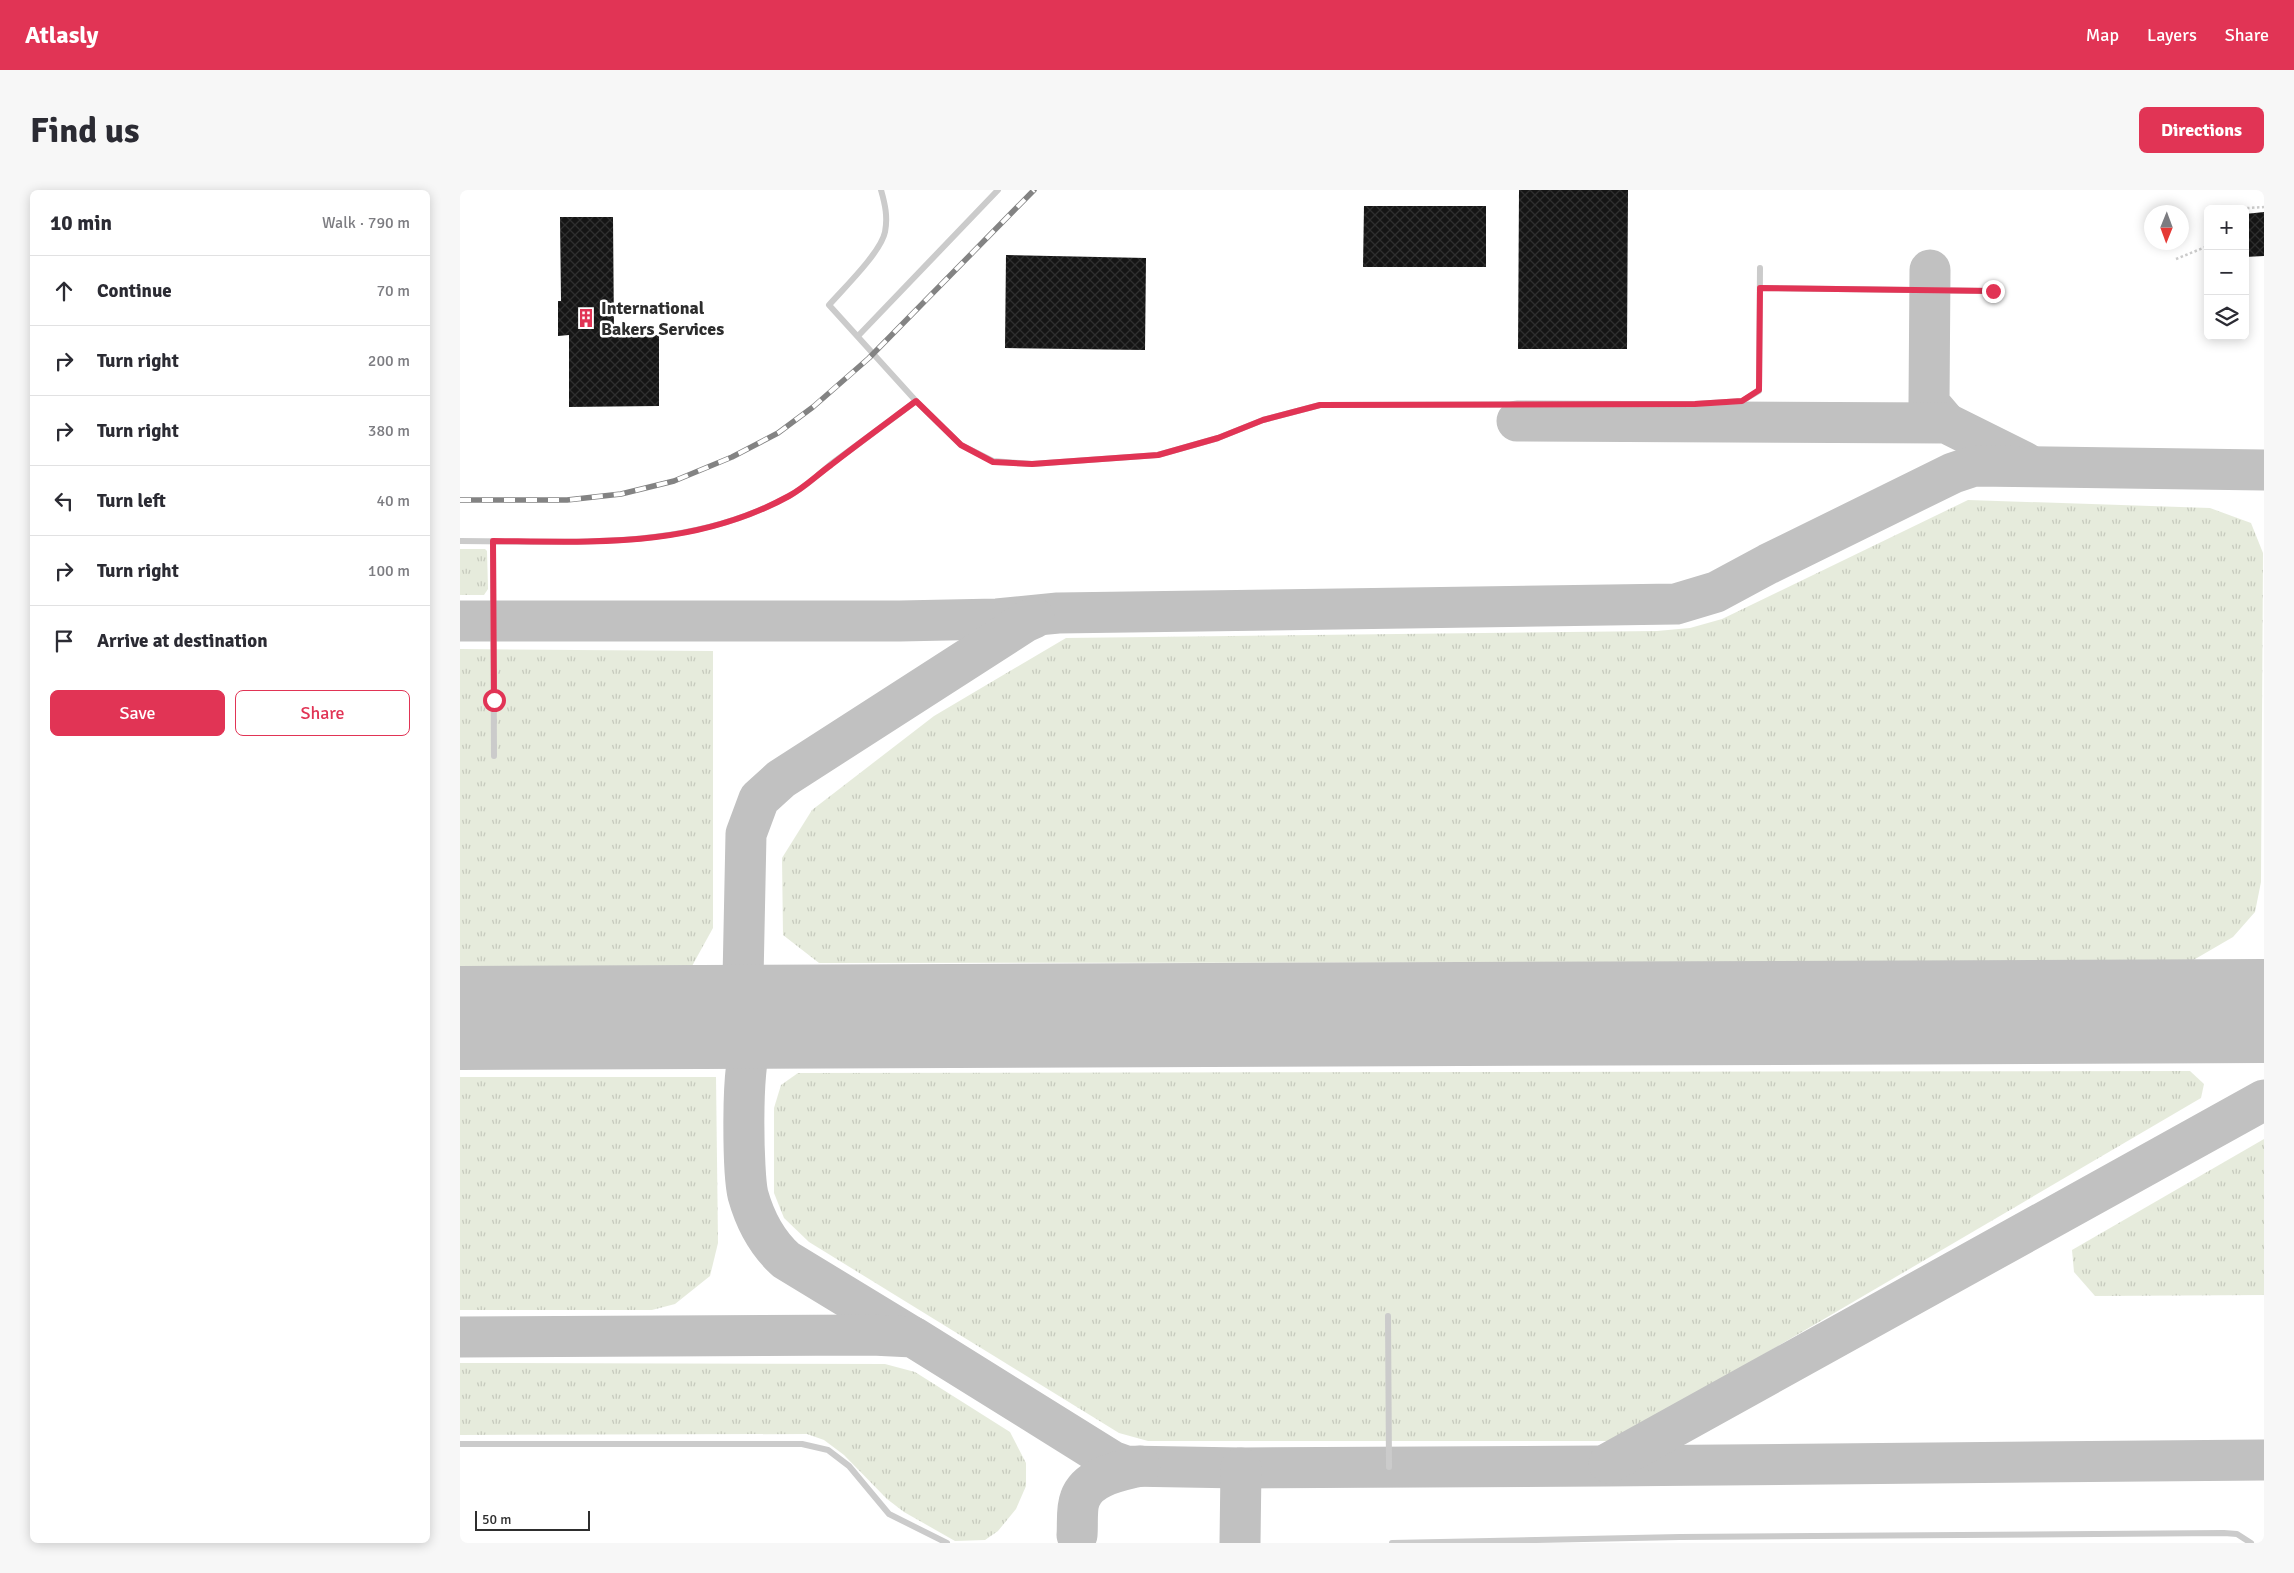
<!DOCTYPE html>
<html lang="en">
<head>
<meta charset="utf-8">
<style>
	:root { --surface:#fff; --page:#f7f7f7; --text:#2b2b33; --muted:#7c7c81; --line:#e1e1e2; --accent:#e13455 }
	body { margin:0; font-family:Signika,sans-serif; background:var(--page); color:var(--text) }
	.controls { position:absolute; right:15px; top:15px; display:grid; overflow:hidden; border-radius:8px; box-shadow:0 2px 12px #0003 }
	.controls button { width:45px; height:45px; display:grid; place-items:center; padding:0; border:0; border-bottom:1px solid var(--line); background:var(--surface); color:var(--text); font:25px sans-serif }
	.compass { position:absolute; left:1684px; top:15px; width:45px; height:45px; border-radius:50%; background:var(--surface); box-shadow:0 2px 12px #0003; rotate:181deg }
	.scale { position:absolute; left:15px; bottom:12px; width:115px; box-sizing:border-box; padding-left:5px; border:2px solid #2e2e2e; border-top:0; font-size:14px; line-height:18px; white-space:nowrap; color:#2e2e2e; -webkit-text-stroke:4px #fff; paint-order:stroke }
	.stop { position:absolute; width:15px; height:15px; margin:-11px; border:4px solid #e13455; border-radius:50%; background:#fff }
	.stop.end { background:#e13455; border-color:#fff; box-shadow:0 1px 5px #0008 }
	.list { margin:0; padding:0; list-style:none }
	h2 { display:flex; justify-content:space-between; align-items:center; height:65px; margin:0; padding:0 20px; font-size:21px }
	h2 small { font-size:16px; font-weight:400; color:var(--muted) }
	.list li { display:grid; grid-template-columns:32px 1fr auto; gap:15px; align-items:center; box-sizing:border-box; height:70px; padding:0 20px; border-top:1px solid var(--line) }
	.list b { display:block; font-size:19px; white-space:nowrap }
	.list em { font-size:16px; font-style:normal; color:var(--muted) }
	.actions { display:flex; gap:10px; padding:15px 20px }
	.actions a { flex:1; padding:11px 0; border:1px solid var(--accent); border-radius:8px; text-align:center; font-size:18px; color:var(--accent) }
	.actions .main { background:var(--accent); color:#fff }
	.icon { flex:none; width:28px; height:28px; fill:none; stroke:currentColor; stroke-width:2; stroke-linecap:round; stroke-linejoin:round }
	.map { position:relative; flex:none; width:1804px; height:1353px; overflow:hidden; border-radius:8px }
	header { display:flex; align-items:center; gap:30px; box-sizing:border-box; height:70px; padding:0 25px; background:var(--accent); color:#fff }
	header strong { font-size:24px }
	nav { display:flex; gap:28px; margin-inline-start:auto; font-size:18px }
	.intro { display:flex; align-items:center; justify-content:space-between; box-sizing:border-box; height:120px; padding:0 30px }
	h1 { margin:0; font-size:35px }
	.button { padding:12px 22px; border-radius:8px; background:var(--accent); color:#fff; font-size:18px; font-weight:700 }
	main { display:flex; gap:30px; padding:0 30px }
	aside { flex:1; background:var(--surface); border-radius:8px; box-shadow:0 2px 12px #0003 }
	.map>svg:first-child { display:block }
	.grass { fill:url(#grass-tufts) }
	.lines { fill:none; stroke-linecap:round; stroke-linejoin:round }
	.taxiway { stroke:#c1c1c1; stroke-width:41 }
	.runway { stroke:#c1c1c1; stroke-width:104 }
	.building { fill:url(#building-cross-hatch) }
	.path { stroke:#cbcbcb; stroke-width:2.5; stroke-dasharray:2.5 2.5; stroke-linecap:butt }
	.lane { stroke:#cbcbcb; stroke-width:6 }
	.rail-casing { stroke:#838383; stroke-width:5.5 }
	.rail { stroke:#fff; stroke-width:4; stroke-dasharray:11; stroke-linecap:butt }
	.route { stroke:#e13455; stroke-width:6 }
	.labels { text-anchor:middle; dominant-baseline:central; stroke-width:5; stroke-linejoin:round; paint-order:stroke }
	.poi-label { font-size:18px; font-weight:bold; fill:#2e2e2e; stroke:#fff; text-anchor:start }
</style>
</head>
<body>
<header>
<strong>Atlasly</strong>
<nav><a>Map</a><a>Layers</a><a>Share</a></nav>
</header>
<div class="intro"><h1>Find us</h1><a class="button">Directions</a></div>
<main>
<aside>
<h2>10 min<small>Walk · 790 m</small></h2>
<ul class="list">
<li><svg class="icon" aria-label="ahead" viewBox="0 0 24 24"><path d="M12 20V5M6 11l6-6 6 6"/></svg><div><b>Continue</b></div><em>70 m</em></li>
<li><svg class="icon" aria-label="right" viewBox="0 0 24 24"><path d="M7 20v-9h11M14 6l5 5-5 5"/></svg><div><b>Turn right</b></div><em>200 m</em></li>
<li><svg class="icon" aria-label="right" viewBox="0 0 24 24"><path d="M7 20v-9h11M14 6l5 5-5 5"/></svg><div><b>Turn right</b></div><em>380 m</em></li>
<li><svg class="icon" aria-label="left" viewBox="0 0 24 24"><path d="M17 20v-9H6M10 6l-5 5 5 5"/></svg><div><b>Turn left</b></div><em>40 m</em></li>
<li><svg class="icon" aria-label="right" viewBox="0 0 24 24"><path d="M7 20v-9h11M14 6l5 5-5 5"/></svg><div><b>Turn right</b></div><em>100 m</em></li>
<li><svg class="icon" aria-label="arrive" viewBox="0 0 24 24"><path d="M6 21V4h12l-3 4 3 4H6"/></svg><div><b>Arrive at destination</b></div></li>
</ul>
<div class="actions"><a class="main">Save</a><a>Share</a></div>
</aside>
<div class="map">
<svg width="1804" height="1353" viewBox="0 0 1804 1353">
	<defs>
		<pattern id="grass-tufts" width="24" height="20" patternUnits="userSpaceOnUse" patternTransform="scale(1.25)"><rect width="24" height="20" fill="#e6ebdc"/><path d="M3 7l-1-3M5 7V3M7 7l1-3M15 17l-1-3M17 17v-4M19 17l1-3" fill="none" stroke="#c6cabd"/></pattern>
		<pattern id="building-cross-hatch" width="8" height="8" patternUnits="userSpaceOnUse" patternTransform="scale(1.25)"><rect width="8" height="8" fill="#151515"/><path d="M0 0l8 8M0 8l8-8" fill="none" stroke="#2f2f2f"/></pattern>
	</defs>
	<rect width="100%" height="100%" fill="#fff"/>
	<g class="grass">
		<path d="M1508,310L1750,318L1791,333L1803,363L1801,692L1795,722L1773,747L1730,772L359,773L323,745L322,668L352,620L474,526L606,448L1197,441L1230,438L1262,429Z"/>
		<path d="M0,359H25L27,361L28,399L24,405H0Z"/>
		<path d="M0,459L253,461V738L232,776H0Z"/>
		<path d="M1730,881L1744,894L1741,908L1156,1251H688L659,1243L349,1052L324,1028L314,1003V918L321,895L338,883Z"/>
		<path d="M0,887H256L258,1053L250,1086L215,1114L192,1120H0Z"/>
		<path d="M1804,949V1105L1635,1106L1614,1082L1612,1060Z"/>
		<path d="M0,1173L425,1174L455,1182L550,1242L566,1273V1296L556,1319L538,1341L525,1350L495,1351L444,1322L427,1309L384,1265L364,1250L347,1244L0,1245Z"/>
	</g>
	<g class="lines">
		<g class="taxiway">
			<path d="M1470,80L1469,213L1486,233"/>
			<path d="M1057,231L1486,233L1566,273"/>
			<path d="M0,431H440L537,429L598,423L1216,414L1256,402L1308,374L1493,283L1514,276L1804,280"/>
			<path d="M346,825L301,809L283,789L286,644L299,609L321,589L565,432L574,428"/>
			<path d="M346,825C331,831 300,843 291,857C281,873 283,985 288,1005C295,1030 306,1052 326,1070L451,1146"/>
			<path d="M0,1147L412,1145L453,1147L652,1271L666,1276L781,1278L1144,1276L1804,1270"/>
			<path d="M1149,1273L1804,910"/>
			<path d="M617,1345C618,1334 616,1319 620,1309C628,1286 660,1281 680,1276"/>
			<path d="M780,1353L781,1278"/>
		</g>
		<path class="runway" d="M0,828L1804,821"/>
	</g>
	<g class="building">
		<path d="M1059,0H1168L1167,159H1058Z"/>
		<path d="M904,16H1026V77H903Z"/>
		<path d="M1804,22V66L1785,67V24Z"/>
		<path d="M100,27H153L154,145H199V216L109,217V145L98,146V111H101Z"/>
		<path d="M546,65L686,68L685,160L545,158Z"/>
	</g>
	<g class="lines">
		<g class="path">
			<path d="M1772,19L1804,17"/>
			<path d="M1716,69L1748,56"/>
		</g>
		<g class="lane">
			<path d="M421,0C425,14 428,27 425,42C421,62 384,98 369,115L456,211L501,255L533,271L572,274L698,265L758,248L803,230L860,215L1235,214L1282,211L1299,201L1300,78"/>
			<path d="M1300,98L1533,101"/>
			<path d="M399,145L538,0"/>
			<path d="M0,351C111,351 228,362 329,306C344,298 358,285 371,274C400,253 428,232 456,211"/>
			<path d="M33,351L34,566"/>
			<path d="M928,1126L929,1277"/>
			<path d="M0,1254H342L368,1260L389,1276L429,1324L487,1353"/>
			<path d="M932,1353L1220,1347L1764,1343L1777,1344L1791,1353"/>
		</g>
		<g class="rail-casing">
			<path id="rail" d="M0,310H107L161,304L214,291L272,267L318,243L353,217L409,168L574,0"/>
		</g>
		<use href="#rail" class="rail"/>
	</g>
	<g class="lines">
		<path class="route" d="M34,510L33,351C136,352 234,358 329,306C344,298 357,285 371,275C399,253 428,232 456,211L501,255L533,272L572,274L698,265L758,248L803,230L860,215L1235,214L1282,211L1299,200L1300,98L1533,101"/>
	</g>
	<defs>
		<g id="building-bare" transform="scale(1.5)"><path d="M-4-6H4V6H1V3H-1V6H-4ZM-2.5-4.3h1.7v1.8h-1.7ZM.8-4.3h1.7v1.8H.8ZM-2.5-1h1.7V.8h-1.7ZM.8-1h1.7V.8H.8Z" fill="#e13455" stroke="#fff" stroke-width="2.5" paint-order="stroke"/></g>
	</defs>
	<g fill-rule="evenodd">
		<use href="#building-bare" x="126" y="128"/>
	</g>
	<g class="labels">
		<g class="poi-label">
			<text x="141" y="118">International<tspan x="141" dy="21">Bakers Services</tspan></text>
		</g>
	</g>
</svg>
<div class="controls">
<button>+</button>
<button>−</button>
<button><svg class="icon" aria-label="layers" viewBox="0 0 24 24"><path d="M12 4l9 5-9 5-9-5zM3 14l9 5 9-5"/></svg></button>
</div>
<svg class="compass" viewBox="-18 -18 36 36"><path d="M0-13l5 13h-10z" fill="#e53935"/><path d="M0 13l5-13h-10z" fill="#7c7c81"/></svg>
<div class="scale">50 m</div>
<div class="stop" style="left:34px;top:510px"></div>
<div class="stop end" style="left:1533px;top:101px"></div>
</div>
</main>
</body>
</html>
